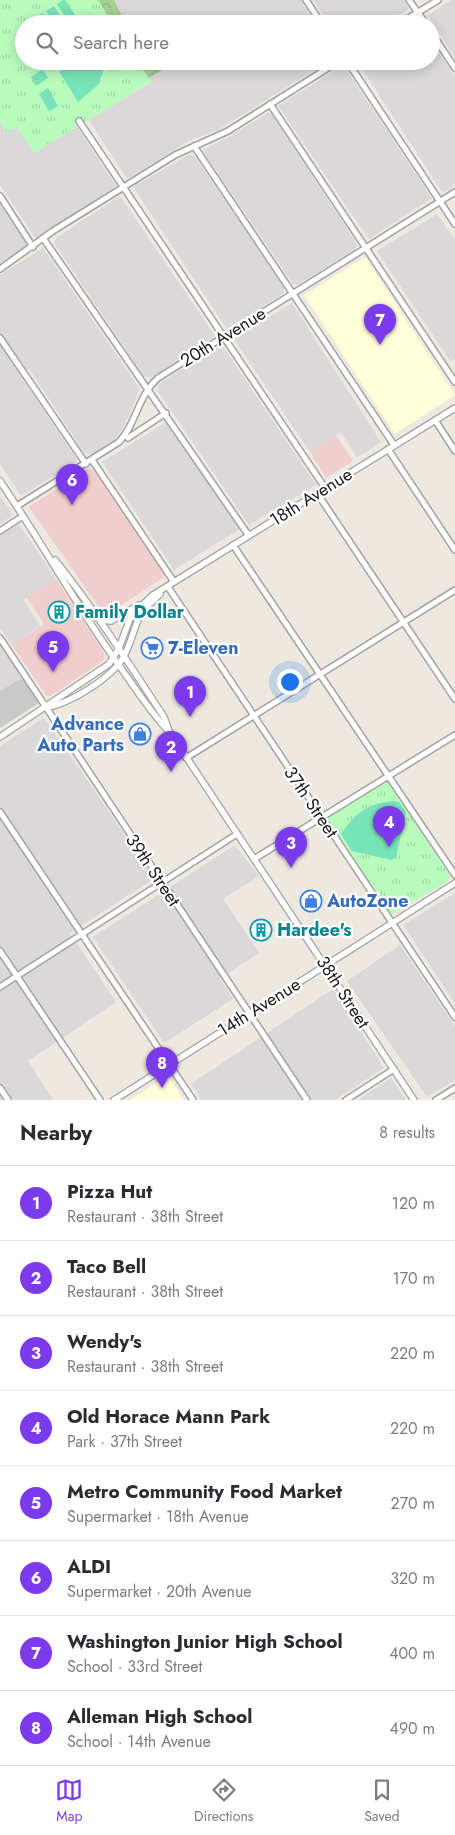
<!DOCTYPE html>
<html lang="en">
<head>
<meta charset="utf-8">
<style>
	:root { --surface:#fff; --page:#f7f7f7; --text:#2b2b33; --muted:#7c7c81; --line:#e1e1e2; --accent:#7c3aed }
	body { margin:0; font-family:Jost,sans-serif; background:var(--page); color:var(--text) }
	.you { position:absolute; left:289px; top:681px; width:18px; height:18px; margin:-12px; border:4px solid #fff; border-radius:50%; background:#1a73e8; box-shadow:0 0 0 8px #1a73e833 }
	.badge { display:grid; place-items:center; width:32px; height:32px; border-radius:50%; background:var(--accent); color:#fff; font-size:16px; font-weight:700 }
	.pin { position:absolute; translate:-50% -41px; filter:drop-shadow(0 1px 2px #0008) }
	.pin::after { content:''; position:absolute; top:26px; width:18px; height:15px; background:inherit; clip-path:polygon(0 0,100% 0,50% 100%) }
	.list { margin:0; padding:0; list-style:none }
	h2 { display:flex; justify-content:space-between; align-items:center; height:65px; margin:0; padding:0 20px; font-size:21px }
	h2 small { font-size:16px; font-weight:400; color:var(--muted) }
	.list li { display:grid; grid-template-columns:32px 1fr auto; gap:15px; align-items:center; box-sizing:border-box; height:75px; padding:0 20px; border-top:1px solid var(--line) }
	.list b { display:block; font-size:19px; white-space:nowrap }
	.list p { margin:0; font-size:16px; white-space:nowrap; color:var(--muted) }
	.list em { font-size:16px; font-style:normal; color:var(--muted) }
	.icon { flex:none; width:28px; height:28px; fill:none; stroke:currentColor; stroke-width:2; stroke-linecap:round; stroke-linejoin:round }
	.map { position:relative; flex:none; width:455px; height:1100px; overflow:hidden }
	.search { position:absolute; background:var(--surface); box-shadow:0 2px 12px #0003; left:15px; right:15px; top:15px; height:55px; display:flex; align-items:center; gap:12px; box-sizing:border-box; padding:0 18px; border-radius:28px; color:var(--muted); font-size:19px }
	.sheet { height:665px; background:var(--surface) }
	nav { display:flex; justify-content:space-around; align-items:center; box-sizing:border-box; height:70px; border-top:1px solid var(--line); background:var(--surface); font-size:14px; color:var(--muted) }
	nav a { display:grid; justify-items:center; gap:2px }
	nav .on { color:var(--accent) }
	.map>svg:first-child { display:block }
	.residential { fill:#dad8d8 }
	.commercial { fill:#f0cecd }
	.education { fill:#fffed8 }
	.religious { fill:#c9c9c9 }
	.forest { fill:url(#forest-crowns) }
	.park { fill:url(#park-tufts) }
	.pitch { fill:#78e3b8 }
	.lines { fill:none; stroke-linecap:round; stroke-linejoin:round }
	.minor-casing { stroke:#a2a2a2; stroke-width:8 }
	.tertiary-casing { stroke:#a2a2a2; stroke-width:8 }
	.minor { stroke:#fff; stroke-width:5 }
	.tertiary { stroke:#fff; stroke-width:5.5 }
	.labels { text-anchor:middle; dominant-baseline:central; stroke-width:4.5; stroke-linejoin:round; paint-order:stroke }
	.street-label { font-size:18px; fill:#1b1b1b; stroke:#fff }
	.culture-label { font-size:18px; font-weight:bold; fill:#0d838f; stroke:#fff; text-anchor:start }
	.shop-label { font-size:18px; font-weight:bold; fill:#366cbe; stroke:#fff; text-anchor:start }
</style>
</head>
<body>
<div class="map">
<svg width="455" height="1100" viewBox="0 0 455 1100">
	<defs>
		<pattern id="forest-crowns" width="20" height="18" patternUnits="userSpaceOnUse" patternTransform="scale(1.25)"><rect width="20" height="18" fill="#a5d092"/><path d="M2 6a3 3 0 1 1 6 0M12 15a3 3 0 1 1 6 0" fill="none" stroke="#8db27d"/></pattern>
		<pattern id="park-tufts" width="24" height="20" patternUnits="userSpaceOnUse" patternTransform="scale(1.25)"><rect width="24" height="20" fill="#b8fcbd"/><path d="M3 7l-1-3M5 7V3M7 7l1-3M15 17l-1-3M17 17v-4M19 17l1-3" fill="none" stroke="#9ed7a2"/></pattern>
	</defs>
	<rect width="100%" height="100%" fill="#eee9e0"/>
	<g class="residential">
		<path d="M98,0H309L303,5L315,24H113Z"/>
		<path d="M313,0H404L409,9L385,24H330Z"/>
		<path d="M451,0H455V58L428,15Z"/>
		<path d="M431,41L455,76V185L443,193L357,61H431Z"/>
		<path d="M138,61H329L218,130L189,141L127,179L89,120L151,82Z"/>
		<path d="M343,65L432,198L369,239L278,106Z"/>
		<path d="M267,113H271L357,244L356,249L297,285L293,284L202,150L227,138Z"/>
		<path d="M0,122L7,133L17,126L34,153L77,127L116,186L36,239L0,185Z"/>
		<path d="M188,155H194L284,288V293L227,329L133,187Z"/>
		<path d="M120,196L215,336L150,378L143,375L54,243L57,237Z"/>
		<path d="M0,204L28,246L0,263Z"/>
		<path d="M437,214L455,240V359L451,362L377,251Z"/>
		<path d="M43,248L140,389L122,430L113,441L93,455L84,452L29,369L19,374L77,459L76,462L21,496L0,464V275Z"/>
		<path d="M292,303L381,442L357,458L341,432L310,452L234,339Z"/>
		<path d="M222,345L316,485L249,525L157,390L160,383Z"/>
		<path d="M168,421L240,529L174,570L102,462Z"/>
		<path d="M0,496L13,515L0,524Z"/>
		<path d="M19,524L56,579L24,600L40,626L12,645L0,628V536Z"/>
		<path d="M0,645L22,678L0,691Z"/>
		<path d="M44,718L155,878L70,933L116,1002L28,1061L53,1100H0V746Z"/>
		<path d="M235,845L259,876L223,899L259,953L220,979L233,999L164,1043L93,937Z"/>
		<path d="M455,893V1004L403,925Z"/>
		<path d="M400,945L455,1026V1080L427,1097L347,981Z"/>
		<path d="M333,989L384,1068L335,1100H202L191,1084Z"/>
		<path d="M391,1078L406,1100H358Z"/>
	</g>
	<g class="commercial">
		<path d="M336,435L353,461L326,478L310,452Z"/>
		<path d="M89,468L94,470L164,573V577L105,616L29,507Z"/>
		<path d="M56,579L105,654L103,661L50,696L46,695L12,645L44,624L27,598Z"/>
	</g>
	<g class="education">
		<path d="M365,257L455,395L395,434L304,295Z"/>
		<path d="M168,1075L184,1100H130Z"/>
	</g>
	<path class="religious" d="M22,678L39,703L0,728V691Z"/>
	<g class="forest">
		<path d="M95,0H114L126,24H111Z"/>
		<path d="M136,61H169L171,65L147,79Z"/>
	</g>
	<g class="park">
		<path d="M0,0H98L113,24H24V61H138L151,82L34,153L17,127L7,133L0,122Z"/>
		<path d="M384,781L389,783L450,876L447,882L392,914L387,909L327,819L330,815Z"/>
	</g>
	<g class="pitch">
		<path d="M63,0H65L76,16L68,21L57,4Z"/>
		<path d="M54,6L65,23L64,24H54L46,11Z"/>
		<path d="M43,13L51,24H39L35,18Z"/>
		<path d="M53,61H107L98,85L78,102Z"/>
		<path d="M43,69L48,78L36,86L31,77Z"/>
		<path d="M48,88L58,106L49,111L39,94Z"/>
		<path d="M392,801L399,802L406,812L396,857L391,860L352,851L341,834C355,813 367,804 392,801Z"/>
	</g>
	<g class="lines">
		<g class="minor-casing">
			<g id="minor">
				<path d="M306,0L322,24"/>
				<path d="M409,0L426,24"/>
				<path d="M399,24L438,0"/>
				<path d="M431,32L455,68"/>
				<path d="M347,61L455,224"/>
				<path d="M270,104L455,382"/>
				<path d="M79,121L325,488"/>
				<path d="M194,146L394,445"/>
				<path d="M0,196L33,247"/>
				<path d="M43,238L249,536"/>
				<path d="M0,269L53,231L175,155L228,131L339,61"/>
				<path d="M0,338L86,464"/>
				<path d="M435,420L455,451"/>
				<path d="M128,438L166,413"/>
				<path d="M388,449L455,550"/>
				<path d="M92,460L174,582"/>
				<path d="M317,493L455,699"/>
				<path d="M17,506L119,442C137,423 137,397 158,378L455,192"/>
				<path d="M0,531L23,516"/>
				<path d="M233,545L455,875"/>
				<path d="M168,587L455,1017"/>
				<path d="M0,638L307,1100"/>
				<path d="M186,758L455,590"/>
				<path d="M0,812L193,1100"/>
				<path d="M254,859L455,735"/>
				<path d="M0,951L100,1100"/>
				<path d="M0,987L237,834"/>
				<path d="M0,1088L8,1100"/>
				<path d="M346,1100L394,1069"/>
				<path d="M436,1100L455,1088"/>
			</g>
		</g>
		<g class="tertiary-casing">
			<g id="tertiary">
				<path d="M0,481C41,541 76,605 118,664C135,688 151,713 171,734L414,1100"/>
				<path d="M55,560C95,610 129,664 164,717L169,731"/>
				<path d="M101,620L111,621L139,605"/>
				<path d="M49,707C72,702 113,677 124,656C130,645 133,632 138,620C142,609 152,602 160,594"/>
				<path d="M0,737L109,664L119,648L131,616L153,595L455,408"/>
				<path d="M114,1100L455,883"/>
			</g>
		</g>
		<use href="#minor" class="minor"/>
		<use href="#tertiary" class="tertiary"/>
	</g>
	<defs>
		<g id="building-ring" transform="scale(1.125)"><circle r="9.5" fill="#fff" stroke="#0f9aa8" stroke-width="1.5"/><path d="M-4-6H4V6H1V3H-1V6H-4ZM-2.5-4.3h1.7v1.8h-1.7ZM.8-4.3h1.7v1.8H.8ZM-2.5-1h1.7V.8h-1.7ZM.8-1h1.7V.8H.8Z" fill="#0f9aa8"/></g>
		<g id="supermarket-ring" transform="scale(1.125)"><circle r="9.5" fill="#fff" stroke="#3f7fe0" stroke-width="1.5"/><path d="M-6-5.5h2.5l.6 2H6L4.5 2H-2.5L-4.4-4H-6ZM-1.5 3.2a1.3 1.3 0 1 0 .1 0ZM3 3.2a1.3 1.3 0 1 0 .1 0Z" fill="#3f7fe0"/></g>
		<g id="shop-ring" transform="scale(1.125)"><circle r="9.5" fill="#fff" stroke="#3f7fe0" stroke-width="1.5"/><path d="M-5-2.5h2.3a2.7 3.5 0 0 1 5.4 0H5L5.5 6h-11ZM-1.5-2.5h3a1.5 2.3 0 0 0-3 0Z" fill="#3f7fe0"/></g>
	</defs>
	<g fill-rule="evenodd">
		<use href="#building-ring" x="59" y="612"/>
		<use href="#supermarket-ring" x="152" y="648"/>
		<use href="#shop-ring" x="140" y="734"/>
		<use href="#shop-ring" x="311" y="901"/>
		<use href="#building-ring" x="261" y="930"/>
	</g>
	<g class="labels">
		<g class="street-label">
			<text transform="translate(223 337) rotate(-32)">20th Avenue</text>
			<text transform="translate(311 497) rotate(-32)">18th Avenue</text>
			<text transform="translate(311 802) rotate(56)">37th Street</text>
			<text transform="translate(153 870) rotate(56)">39th Street</text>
			<text transform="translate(343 992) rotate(57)">38th Street</text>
			<text transform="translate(259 1007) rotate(-32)">14th Avenue</text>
		</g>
		<g class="culture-label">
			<text x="75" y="612">Family Dollar</text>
			<text x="277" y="930">Hardee's</text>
		</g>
		<g class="shop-label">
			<text x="168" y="648">7-Eleven</text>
			<text x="124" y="724" text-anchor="end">Advance<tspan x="124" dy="21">Auto Parts</tspan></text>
			<text x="327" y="901">AutoZone</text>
		</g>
	</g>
</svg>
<div class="you"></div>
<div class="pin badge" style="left:190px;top:717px">1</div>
<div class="pin badge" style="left:171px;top:772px">2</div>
<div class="pin badge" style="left:291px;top:868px">3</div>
<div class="pin badge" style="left:389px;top:847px">4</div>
<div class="pin badge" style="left:53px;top:672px">5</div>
<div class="pin badge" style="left:72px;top:505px">6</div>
<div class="pin badge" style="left:380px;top:345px">7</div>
<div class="pin badge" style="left:162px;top:1088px">8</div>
<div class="search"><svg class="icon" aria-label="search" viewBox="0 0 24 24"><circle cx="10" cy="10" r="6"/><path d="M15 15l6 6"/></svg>Search here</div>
</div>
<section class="sheet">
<h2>Nearby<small>8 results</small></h2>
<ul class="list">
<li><span class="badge">1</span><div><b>Pizza Hut</b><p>Restaurant · 38th Street</p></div><em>120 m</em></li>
<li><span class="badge">2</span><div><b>Taco Bell</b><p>Restaurant · 38th Street</p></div><em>170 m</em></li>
<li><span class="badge">3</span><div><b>Wendy's</b><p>Restaurant · 38th Street</p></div><em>220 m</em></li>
<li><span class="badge">4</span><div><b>Old Horace Mann Park</b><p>Park · 37th Street</p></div><em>220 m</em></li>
<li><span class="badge">5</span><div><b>Metro Community Food Market</b><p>Supermarket · 18th Avenue</p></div><em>270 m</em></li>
<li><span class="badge">6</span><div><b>ALDI</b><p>Supermarket · 20th Avenue</p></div><em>320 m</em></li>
<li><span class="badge">7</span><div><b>Washington Junior High School</b><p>School · 33rd Street</p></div><em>400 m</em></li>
<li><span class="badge">8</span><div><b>Alleman High School</b><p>School · 14th Avenue</p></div><em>490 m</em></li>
</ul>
</section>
<nav>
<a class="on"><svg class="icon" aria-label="map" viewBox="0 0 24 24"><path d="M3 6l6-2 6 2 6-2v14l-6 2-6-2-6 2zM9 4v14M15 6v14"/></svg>Map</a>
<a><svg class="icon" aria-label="directions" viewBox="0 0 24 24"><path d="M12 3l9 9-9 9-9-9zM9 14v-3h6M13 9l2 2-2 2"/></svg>Directions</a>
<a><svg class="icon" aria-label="saved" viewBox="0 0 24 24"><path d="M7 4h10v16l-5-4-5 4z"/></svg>Saved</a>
</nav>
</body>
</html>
